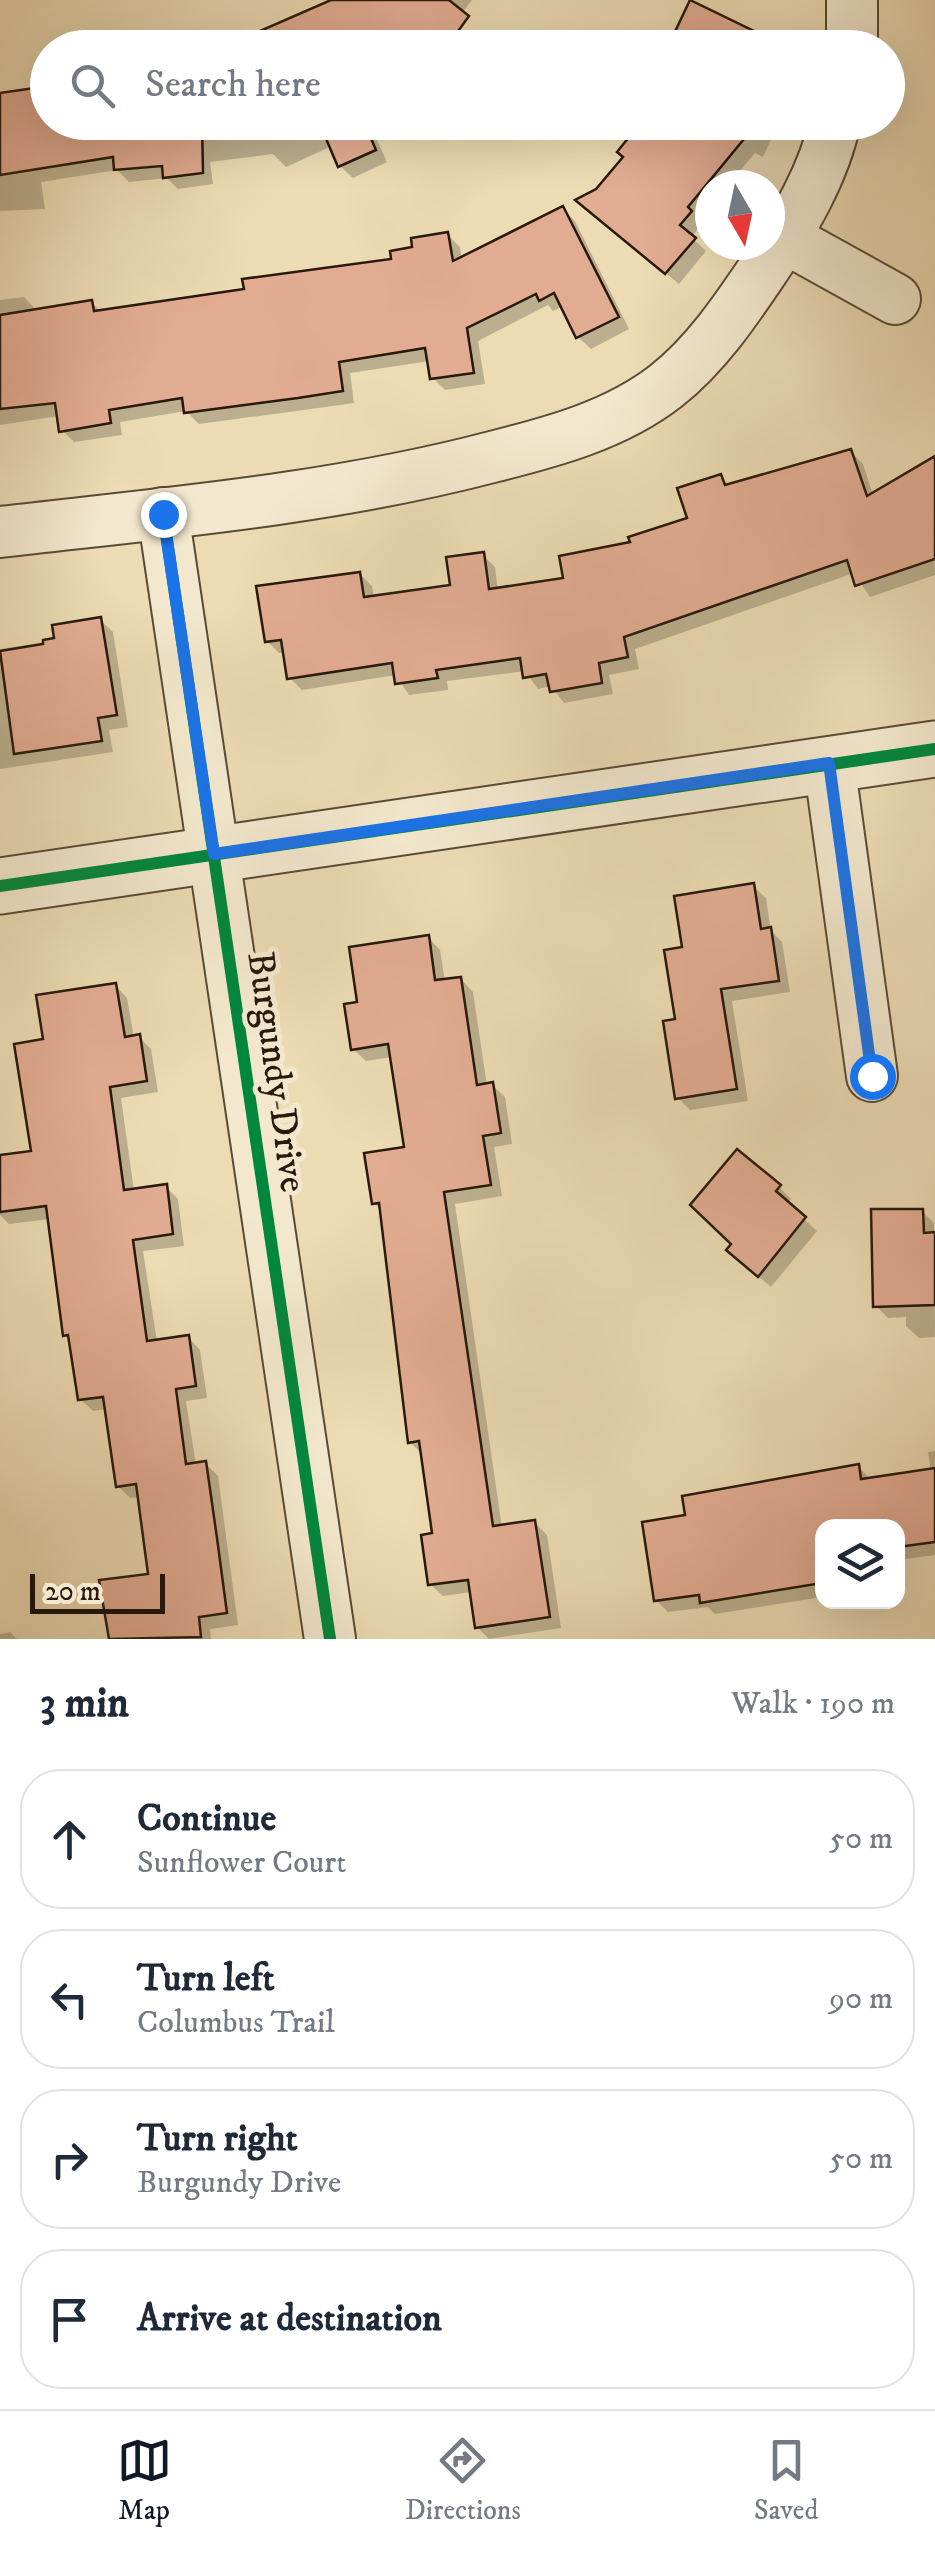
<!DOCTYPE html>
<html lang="en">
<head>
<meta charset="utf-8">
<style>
	:root { --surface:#fff; --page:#f6f6f7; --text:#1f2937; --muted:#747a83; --line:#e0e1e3; --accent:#111827 }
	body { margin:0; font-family:"IM FELL DW Pica",serif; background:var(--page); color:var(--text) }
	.controls { position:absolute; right:30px; bottom:30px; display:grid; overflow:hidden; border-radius:20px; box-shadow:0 10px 40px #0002 }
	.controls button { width:90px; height:90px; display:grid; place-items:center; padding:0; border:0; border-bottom:2px solid var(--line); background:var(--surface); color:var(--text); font:50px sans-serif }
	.compass { position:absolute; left:695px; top:170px; width:90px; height:90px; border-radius:50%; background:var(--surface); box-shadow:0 10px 40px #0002; rotate:171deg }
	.scale { position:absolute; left:30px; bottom:25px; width:135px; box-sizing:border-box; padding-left:10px; border:5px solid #28190c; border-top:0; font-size:28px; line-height:35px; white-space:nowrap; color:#28190c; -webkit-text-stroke:8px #f3e8ce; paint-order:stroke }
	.stop { position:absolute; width:30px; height:30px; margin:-22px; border:8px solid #1a73e8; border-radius:50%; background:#fff }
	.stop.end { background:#1a73e8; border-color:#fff; box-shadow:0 2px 10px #0008 }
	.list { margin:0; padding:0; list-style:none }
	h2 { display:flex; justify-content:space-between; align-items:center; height:130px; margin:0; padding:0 40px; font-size:42px }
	h2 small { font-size:32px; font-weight:400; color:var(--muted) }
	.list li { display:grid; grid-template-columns:65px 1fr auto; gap:30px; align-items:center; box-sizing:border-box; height:140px; margin:0 20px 20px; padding:0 20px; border:2px solid var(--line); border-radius:40px }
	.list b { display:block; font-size:38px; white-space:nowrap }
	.list p { margin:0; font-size:32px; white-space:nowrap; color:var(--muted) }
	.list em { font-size:32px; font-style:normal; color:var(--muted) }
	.icon { flex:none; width:55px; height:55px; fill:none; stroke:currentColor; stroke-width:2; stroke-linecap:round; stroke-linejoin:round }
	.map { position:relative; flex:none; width:935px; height:1639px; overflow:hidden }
	.search { position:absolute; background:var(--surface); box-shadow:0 10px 40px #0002; left:30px; right:30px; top:30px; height:110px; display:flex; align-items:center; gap:25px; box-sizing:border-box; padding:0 35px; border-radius:55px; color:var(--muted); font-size:38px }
	.sheet { height:770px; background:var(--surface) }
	nav { display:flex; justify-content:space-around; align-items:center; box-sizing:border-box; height:140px; border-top:2px solid var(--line); background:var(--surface); font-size:28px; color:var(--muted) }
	nav a { display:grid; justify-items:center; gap:5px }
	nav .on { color:var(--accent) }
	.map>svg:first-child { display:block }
	.shadow { fill:#0003 }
	.building { fill:#e2ac92; stroke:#28190c; stroke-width:2.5 }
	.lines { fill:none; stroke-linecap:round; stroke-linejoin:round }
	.minor-casing { stroke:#594a36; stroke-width:54 }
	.tertiary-casing { stroke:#594a36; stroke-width:59 }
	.minor { stroke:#f3e8ce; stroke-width:50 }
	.tertiary { stroke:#f3e8ce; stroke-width:55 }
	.cycleway-casing { stroke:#f3e8ce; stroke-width:19 }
	.cycleway { stroke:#00873e; stroke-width:12 }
	.route { stroke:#1a73e8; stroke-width:12 }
	.labels { text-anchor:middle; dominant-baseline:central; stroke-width:10; stroke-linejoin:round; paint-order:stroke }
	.street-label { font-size:38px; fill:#28190c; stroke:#f3e8ce }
</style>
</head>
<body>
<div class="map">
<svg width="935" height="1639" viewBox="0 0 935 1639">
	<rect width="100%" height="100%" fill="#ecdbb3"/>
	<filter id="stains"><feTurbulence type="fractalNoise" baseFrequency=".002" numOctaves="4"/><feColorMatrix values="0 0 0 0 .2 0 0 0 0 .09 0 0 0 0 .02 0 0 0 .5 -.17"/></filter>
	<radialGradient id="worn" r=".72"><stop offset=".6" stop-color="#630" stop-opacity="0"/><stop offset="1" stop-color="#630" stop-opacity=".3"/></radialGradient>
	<g class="shadow">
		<path d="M337,0H472L448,31L469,48H394Z"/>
		<path d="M206,40L213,48H160V45Z"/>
		<path d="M48,66V122H369L387,162L353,178L340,166L332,146L286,167L273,154L210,162L213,184L178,189L167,178L129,182L117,170L41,182L45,209L0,211V96L39,89L36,68Z"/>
		<path d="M644,122H779L763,157L755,153L728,185H710V207L692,238L706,251L679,284L591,212L598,191L626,157Z"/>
		<path d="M563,209L575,221L629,329L591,349L578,337L563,306L553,311L548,305L478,341L485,384L445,390L433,378L430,361L350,373L354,403L311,409L199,424L186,411L120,422L122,435L74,442L62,430L59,416L0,425V300L24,297L37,311L92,303L102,313L246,291L394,261L448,235L460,247L462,260Z"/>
		<path d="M851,452L863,464L873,495L935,459V575L870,597L854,573L635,649L639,669L609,675L613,694L564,703L551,686L538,689L525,671L447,681L448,690L409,695L396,675L302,690L290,678L285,652L279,653L267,641L360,574L372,586L374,598L452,587L483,555L495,567L498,591L566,580L690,520L720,477L730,486Z"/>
		<path d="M100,620L113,632L128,727L109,730L113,752L0,769V649L57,640Z"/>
		<path d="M753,886L766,898L771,931L782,942L790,992L732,1001L748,1101L690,1110L678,1098L685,949Z"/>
		<path d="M428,937L440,950L445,982L461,979L473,992L487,1086L492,1085L505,1097L512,1144L494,1147L502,1196L455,1204L502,1528L535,1523L547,1535L561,1628L489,1639L477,1627L472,1592L443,1596L430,1584L435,1535L422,1454L410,1442L383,1212L374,1203L407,1149L392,1057L366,1061L353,1049L360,1004Z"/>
		<path d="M115,985L127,998L134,1038L139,1037L151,1049L158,1092L121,1098L134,1191L166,1187L178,1199L184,1246L143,1251L157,1342L188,1337L200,1350L207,1398L186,1401L196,1465L206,1464L218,1476L238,1625L210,1629L211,1639H111L102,1582L151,1576L140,1497L130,1498L118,1486L107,1409L93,1411L80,1399L72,1341L65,1335L50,1219L9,1224L0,1215V1157L34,1153L46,1041Z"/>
		<path d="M737,1152L779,1187L791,1199L787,1204L817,1231L771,1287L741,1262L734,1244Z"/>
		<path d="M922,1211L934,1223L935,1337L919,1338L906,1326V1317L888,1318L876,1306Z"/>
		<path d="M935,1451V1555L898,1560V1526H822V1597L715,1614L708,1607L668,1612L656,1600L688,1517L763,1487L762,1481L858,1466L871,1480L931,1471L928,1452Z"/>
		<path d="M10,1632L17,1639H0V1634Z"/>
	</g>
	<g class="building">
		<path d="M331,0H449L469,16L446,48H221Z"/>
		<path d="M690,0L789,48H691L672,38Z"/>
		<path d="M48,86V122H202L203,173L163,178L162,166L114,170L113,157L0,175V93Z"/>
		<path d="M319,122H364L376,150L338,167Z"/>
		<path d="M641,122H758L688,207L692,211L680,225L696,238L665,274L575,200L596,189L623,157L617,152Z"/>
		<path d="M563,206L619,317L576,338L554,293L539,301L536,294L467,328L474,373L430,379L425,348L339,362L343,391L298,398L184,413L182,398L109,410L111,423L59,432L55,403L0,409V315L92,300L94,311L244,289L242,279L391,259L390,251L412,247L411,238L448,232L453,261Z"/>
		<path d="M851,449L867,496L935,456V559L855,586L847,560L624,637L628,657L599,663L602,683L550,692L546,674L523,678L520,658L436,670L438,678L395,684L392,663L287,679L281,640L265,642L256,586L360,572L364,597L450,585L446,557L484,552L489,589L563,578L559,556L630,542L628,537L687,518L677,488L721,474L725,485Z"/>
		<path d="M101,617L117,715L98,718L102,741L14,754L0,651L43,644V640L54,638L52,625Z"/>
		<path d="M754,883L761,929L771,927L779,981L721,989L737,1089L675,1099L663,1021L675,1019L664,950L682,947L674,896Z"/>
		<path d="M429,935L435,980L461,977L477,1085L493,1082L501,1133L483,1136L491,1185L444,1192L493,1526L535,1520L550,1617L475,1628L468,1580L428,1585L421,1535L432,1533L419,1441L408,1443L379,1203L372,1204L364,1153L404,1147L388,1044L351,1050L344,1004L357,1002L349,947Z"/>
		<path d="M116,983L125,1037L140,1034L147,1081L110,1087L124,1190L167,1184L173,1234L133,1240L147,1341L189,1335L196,1386L176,1389L186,1464L206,1461L217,1538L227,1613L199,1617L201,1637L109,1639L99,1580L148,1574L136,1484L116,1487L103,1397L78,1400L68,1335L63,1336L46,1206L0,1212V1155L31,1151L14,1044L43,1039L36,995Z"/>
		<path d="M737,1149L781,1185L776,1191L806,1217L758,1277L726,1250L731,1244L690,1205Z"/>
		<path d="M871,1209H923L924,1233L935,1232V1305L873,1307Z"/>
		<path d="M859,1464L861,1479L935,1468V1542L898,1547V1526H822V1583L700,1603L699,1595L654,1601L642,1522L685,1515L682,1496Z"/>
	</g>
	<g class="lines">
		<g class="minor-casing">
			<g id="minor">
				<path d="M852,0V48"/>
				<path d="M785,238L895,299"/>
				<path d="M163,513L330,1639"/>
				<path d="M0,532C165,513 332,499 492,457C552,442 616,425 666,386C707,354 738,307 767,264C795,222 824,173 835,122"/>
				<path d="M829,763L872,1076"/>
			</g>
		</g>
		<g class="tertiary-casing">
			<path id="tertiary" d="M0,886L935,749"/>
		</g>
		<use href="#minor" class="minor"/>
		<use href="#tertiary" class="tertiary"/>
		<g class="cycleway-casing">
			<g id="cycleway">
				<path d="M163,513L330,1639"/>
				<path d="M0,886L935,749"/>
			</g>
		</g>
		<use href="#cycleway" class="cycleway"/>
	</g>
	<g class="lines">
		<path class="route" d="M163,514L214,854L829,763L872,1076"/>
	</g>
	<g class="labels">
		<g class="street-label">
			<text transform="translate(276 1072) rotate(82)">Burgundy Drive</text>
		</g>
	</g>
	<rect width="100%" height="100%" filter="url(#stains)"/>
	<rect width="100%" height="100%" fill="url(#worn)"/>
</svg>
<div class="controls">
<button><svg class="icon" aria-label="layers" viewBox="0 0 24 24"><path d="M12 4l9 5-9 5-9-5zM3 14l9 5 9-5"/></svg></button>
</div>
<svg class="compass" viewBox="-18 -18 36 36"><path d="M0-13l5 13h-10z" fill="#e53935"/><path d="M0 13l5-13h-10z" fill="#747a83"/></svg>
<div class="scale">20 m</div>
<div class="stop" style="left:872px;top:1076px"></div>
<div class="stop end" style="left:163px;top:514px"></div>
<div class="search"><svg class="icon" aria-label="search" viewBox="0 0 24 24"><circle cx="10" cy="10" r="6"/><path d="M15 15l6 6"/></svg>Search here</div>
</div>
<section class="sheet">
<h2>3 min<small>Walk · 190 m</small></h2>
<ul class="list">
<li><svg class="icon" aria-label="ahead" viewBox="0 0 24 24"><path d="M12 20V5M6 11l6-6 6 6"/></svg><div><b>Continue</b><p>Sunflower Court</p></div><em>50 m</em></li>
<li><svg class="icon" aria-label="left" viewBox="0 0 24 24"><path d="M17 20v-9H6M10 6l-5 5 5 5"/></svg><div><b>Turn left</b><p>Columbus Trail</p></div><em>90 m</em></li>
<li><svg class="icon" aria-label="right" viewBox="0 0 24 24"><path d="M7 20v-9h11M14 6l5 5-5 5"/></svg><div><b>Turn right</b><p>Burgundy Drive</p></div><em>50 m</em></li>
<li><svg class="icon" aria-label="arrive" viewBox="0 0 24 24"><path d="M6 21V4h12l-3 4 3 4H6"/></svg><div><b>Arrive at destination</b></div></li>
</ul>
</section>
<nav>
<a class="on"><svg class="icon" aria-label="map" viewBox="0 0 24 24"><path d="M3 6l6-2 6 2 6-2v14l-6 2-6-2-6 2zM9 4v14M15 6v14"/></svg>Map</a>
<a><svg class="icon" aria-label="directions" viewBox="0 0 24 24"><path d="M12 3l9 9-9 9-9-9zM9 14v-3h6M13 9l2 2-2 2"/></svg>Directions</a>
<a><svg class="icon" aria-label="saved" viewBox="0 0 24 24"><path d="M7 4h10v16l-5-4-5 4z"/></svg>Saved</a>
</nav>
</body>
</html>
